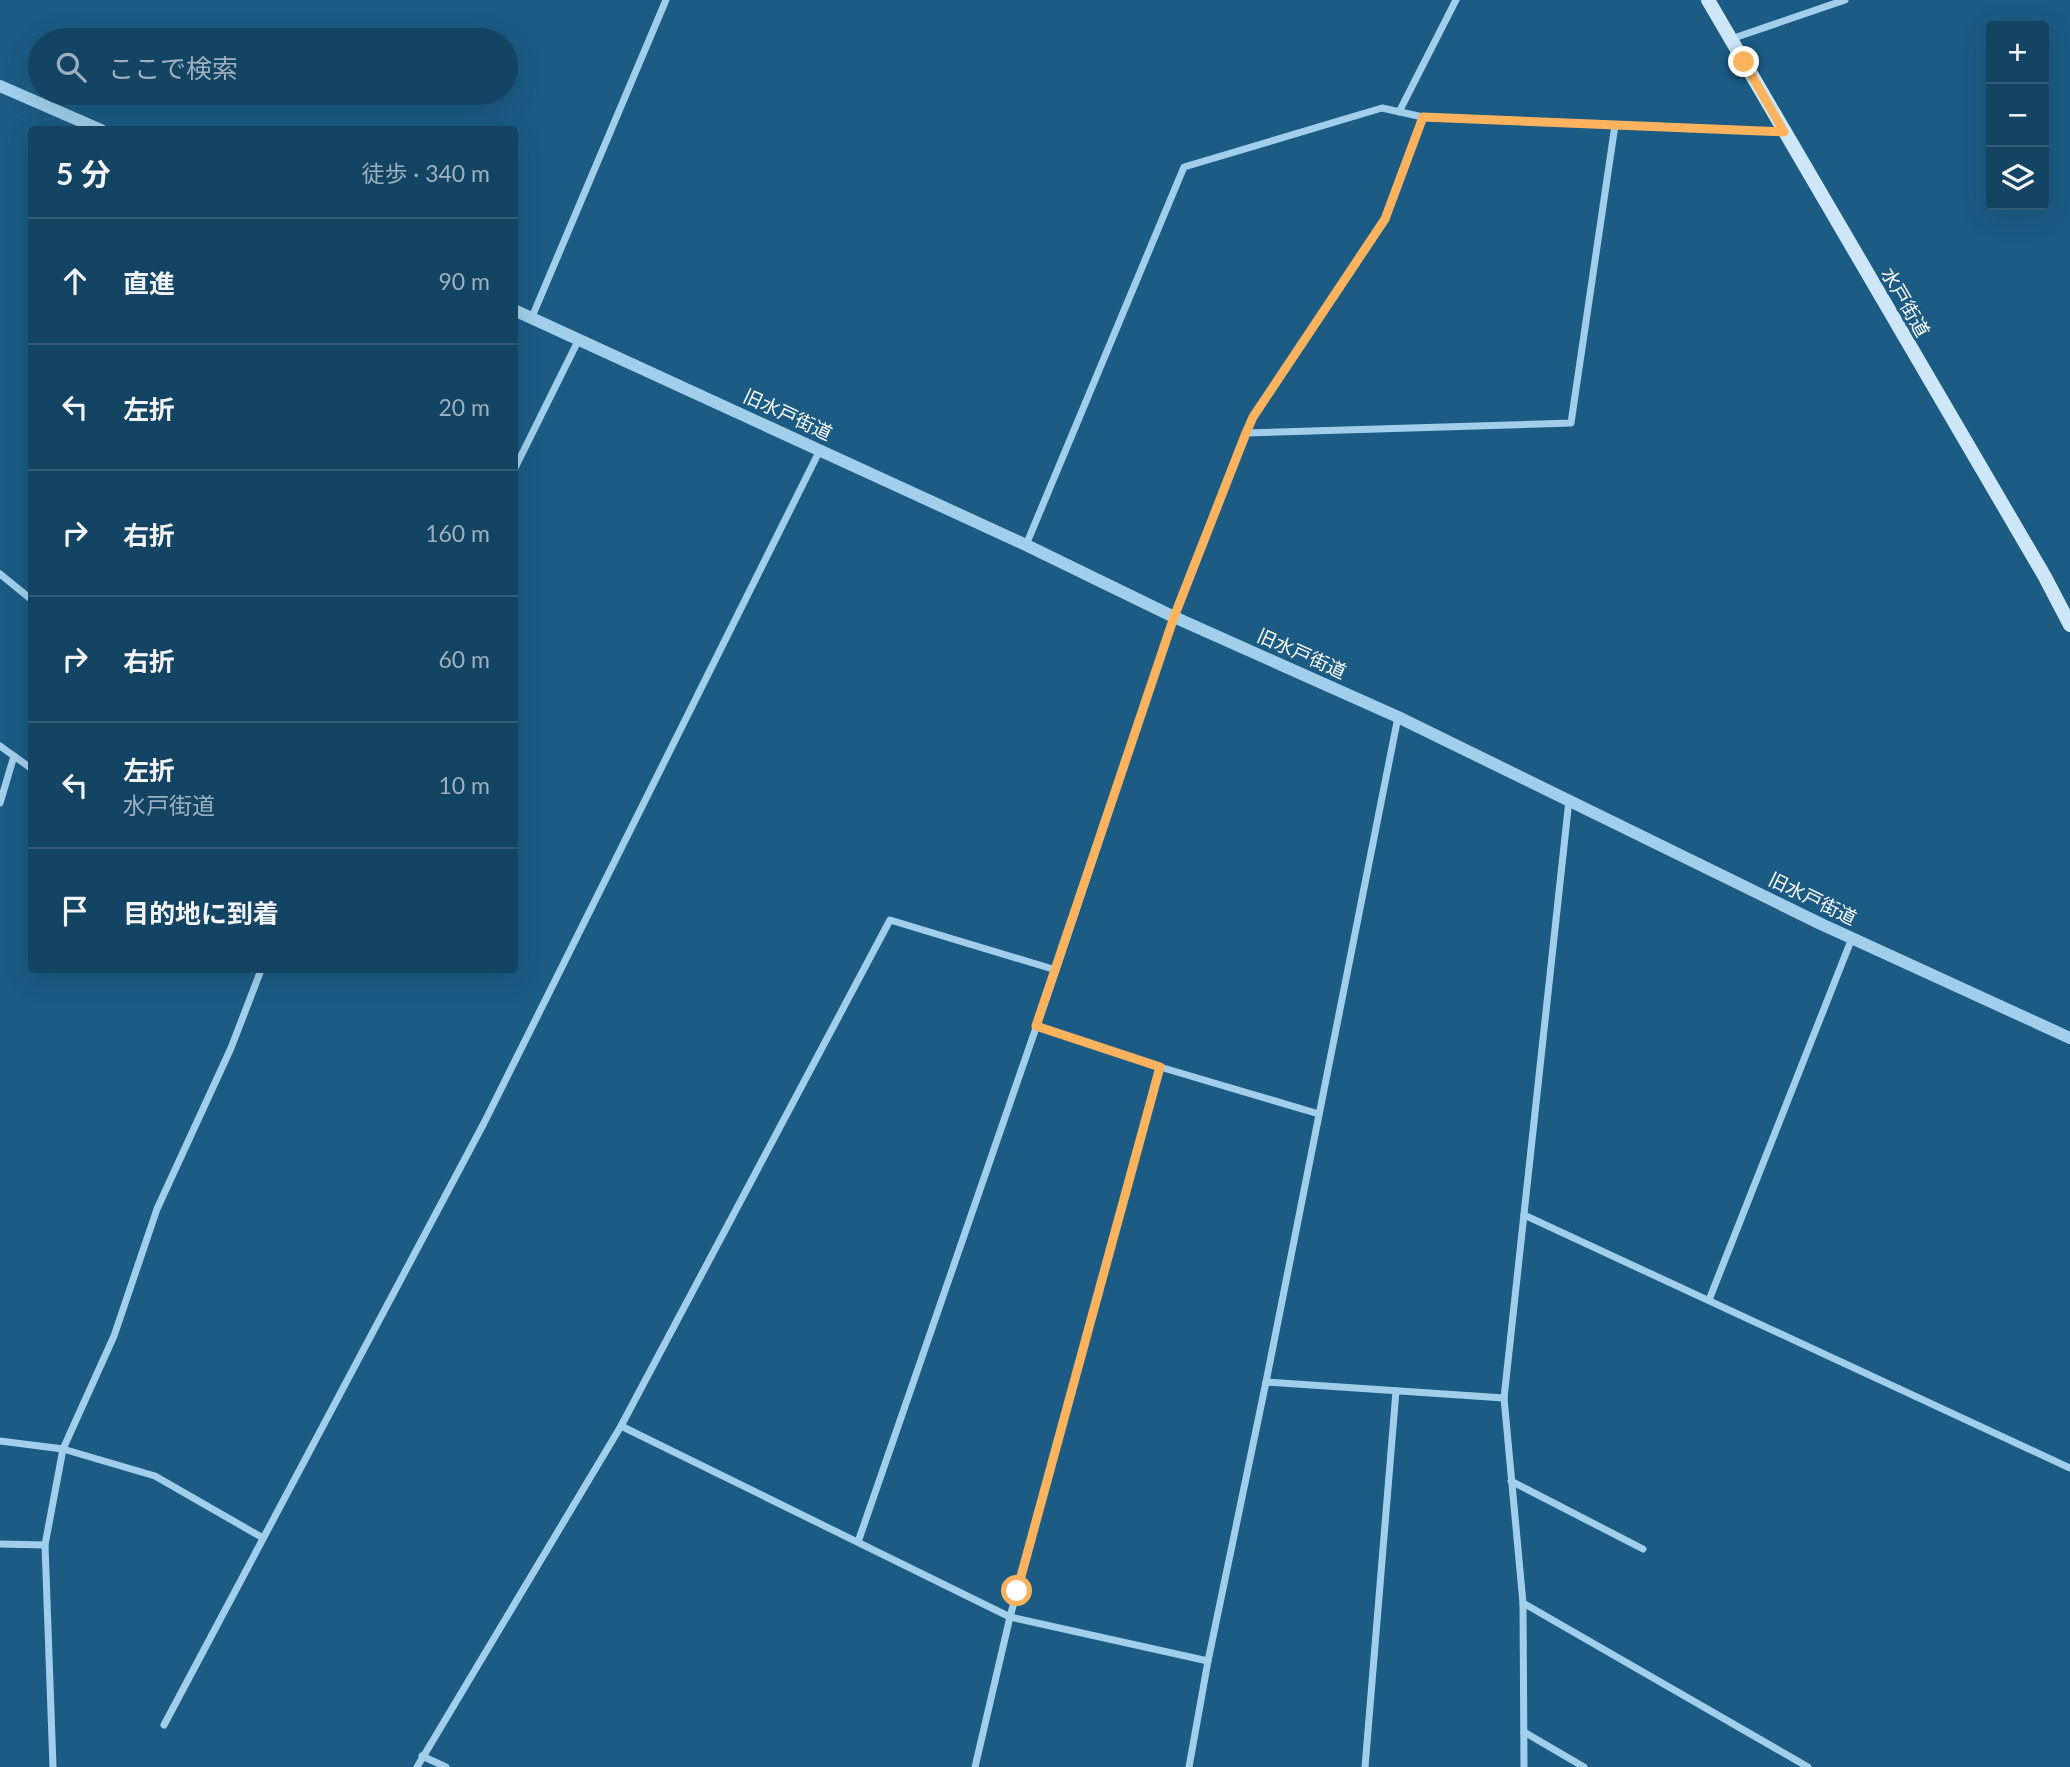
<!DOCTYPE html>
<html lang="ja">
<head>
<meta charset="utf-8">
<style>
	:root { --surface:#144463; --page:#1d4b69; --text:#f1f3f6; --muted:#9db0be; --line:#335c78 }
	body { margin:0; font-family:Lato,"Noto Sans JP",sans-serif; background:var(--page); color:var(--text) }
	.controls { position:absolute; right:21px; top:21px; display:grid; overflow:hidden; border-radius:7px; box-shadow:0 7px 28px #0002 }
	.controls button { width:63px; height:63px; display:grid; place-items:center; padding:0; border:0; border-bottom:2px solid var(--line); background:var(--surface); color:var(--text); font:35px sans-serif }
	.stop { position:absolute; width:21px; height:21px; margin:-16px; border:5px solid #fdb35d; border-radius:50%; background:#fff }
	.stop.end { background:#fdb35d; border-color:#fff; box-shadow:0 2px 7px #0008 }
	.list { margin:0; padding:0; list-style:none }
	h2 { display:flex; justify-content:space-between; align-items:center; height:91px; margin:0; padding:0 28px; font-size:30px }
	h2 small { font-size:23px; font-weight:400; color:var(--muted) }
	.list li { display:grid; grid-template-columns:46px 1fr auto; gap:21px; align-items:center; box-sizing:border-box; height:126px; padding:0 28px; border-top:2px solid var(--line) }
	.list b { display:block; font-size:26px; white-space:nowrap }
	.list p { margin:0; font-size:23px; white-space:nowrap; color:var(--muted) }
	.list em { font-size:23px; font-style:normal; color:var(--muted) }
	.icon { flex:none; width:38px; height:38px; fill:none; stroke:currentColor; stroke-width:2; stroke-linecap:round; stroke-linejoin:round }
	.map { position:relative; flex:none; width:2070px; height:1767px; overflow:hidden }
	.search { position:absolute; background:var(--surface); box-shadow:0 7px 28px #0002; left:28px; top:28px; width:490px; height:77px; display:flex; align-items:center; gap:18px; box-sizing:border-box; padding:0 24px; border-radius:38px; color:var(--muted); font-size:26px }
	.panel { position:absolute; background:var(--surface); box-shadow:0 7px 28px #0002; left:28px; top:126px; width:490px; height:847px; border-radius:7px }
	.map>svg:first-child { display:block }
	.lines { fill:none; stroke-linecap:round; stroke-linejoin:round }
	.minor { stroke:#a1cfeb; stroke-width:7 }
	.tertiary { stroke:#a1cfeb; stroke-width:12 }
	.secondary { stroke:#cde7f8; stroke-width:14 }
	.route { stroke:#fdb35d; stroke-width:9 }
	.labels { text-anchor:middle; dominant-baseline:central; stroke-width:6; stroke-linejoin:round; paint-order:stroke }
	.street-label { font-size:19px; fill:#fff; stroke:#1b5b84 }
</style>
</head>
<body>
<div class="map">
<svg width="2070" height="1767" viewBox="0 0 2070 1767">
	<rect width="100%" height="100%" fill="#1b5b84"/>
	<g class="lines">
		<g class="minor">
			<path d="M1731,39L1845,0"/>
			<path d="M1399,112L1456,0"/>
			<path d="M532,317L666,0"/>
			<path d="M1246,433L1571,423L1615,125"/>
			<path d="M514,470L579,339"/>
			<path d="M1026,545L1184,167L1382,108L1423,117L1784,132"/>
			<path d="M0,574L32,600"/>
			<path d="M0,746L32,769"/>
			<path d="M0,803L14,756"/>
			<path d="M1036,1026L1160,1067"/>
			<path d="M1524,1215L2070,1468"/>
			<path d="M1709,1300L1852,938"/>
			<path d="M1266,1382L1504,1398"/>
			<path d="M621,1426L1010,1617L1208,1661"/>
			<path d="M0,1441L63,1449L155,1476L263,1538"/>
			<path d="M1511,1481L1643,1549"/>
			<path d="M858,1542L1056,970L1174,617L1246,433L1253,417L1385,219L1423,117"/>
			<path d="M0,1544L45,1545"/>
			<path d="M1523,1603L1808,1767"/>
			<path d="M164,1725L484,1123L820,450"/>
			<path d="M1524,1732L1584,1767"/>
			<path d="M422,1756L446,1767"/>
			<path d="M53,1767L45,1545L63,1449L114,1336L157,1209L231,1048L261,970"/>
			<path d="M417,1767L621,1426L890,920L1056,970"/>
			<path d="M975,1767L1010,1617L1160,1067L1319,1114"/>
			<path d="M1189,1767L1208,1661L1266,1382L1398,717"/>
			<path d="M1365,1767L1396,1391"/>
			<path d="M1524,1767L1523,1603L1504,1398L1569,800"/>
		</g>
		<g class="tertiary">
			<path d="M0,86L101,130"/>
			<path d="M514,310L1026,545L1174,617L1398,717L1821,924L2070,1038"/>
		</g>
		<path class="secondary" d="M1708,0L2045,577L2070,625"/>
	</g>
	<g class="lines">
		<path class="route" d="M1017,1591L1160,1067L1036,1026L1174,617L1246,433L1253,417L1385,219L1423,117L1784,132L1744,62"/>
	</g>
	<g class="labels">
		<g class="street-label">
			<text transform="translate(1906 302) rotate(60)">水戸街道</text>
			<text transform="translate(788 414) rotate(25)">旧水戸街道</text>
			<text transform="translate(1302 653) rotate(24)">旧水戸街道</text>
			<text transform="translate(1813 898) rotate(26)">旧水戸街道</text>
		</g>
	</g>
</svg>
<div class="controls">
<button>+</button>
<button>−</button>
<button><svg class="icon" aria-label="layers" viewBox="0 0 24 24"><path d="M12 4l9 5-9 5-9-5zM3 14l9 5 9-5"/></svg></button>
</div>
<div class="stop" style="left:1017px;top:1591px"></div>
<div class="stop end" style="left:1744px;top:62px"></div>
<div class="search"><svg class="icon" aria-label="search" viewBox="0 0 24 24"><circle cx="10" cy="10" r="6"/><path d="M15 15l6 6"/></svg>ここで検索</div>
<section class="panel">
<h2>5 分<small>徒歩 · 340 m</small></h2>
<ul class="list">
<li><svg class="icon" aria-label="ahead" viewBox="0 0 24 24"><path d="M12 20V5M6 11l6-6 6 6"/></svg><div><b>直進</b></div><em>90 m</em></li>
<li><svg class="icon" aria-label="left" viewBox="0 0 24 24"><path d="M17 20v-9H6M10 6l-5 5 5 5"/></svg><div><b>左折</b></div><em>20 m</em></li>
<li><svg class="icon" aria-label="right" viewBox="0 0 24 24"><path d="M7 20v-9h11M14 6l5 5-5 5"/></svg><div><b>右折</b></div><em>160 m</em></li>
<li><svg class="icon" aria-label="right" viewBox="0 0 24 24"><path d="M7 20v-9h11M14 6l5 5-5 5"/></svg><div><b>右折</b></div><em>60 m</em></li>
<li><svg class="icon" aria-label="left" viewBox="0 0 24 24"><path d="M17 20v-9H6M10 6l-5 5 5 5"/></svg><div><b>左折</b><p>水戸街道</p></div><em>10 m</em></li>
<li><svg class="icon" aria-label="arrive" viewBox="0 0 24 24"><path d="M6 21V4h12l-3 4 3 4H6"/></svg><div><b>目的地に到着</b></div></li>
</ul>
</section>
</div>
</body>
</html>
